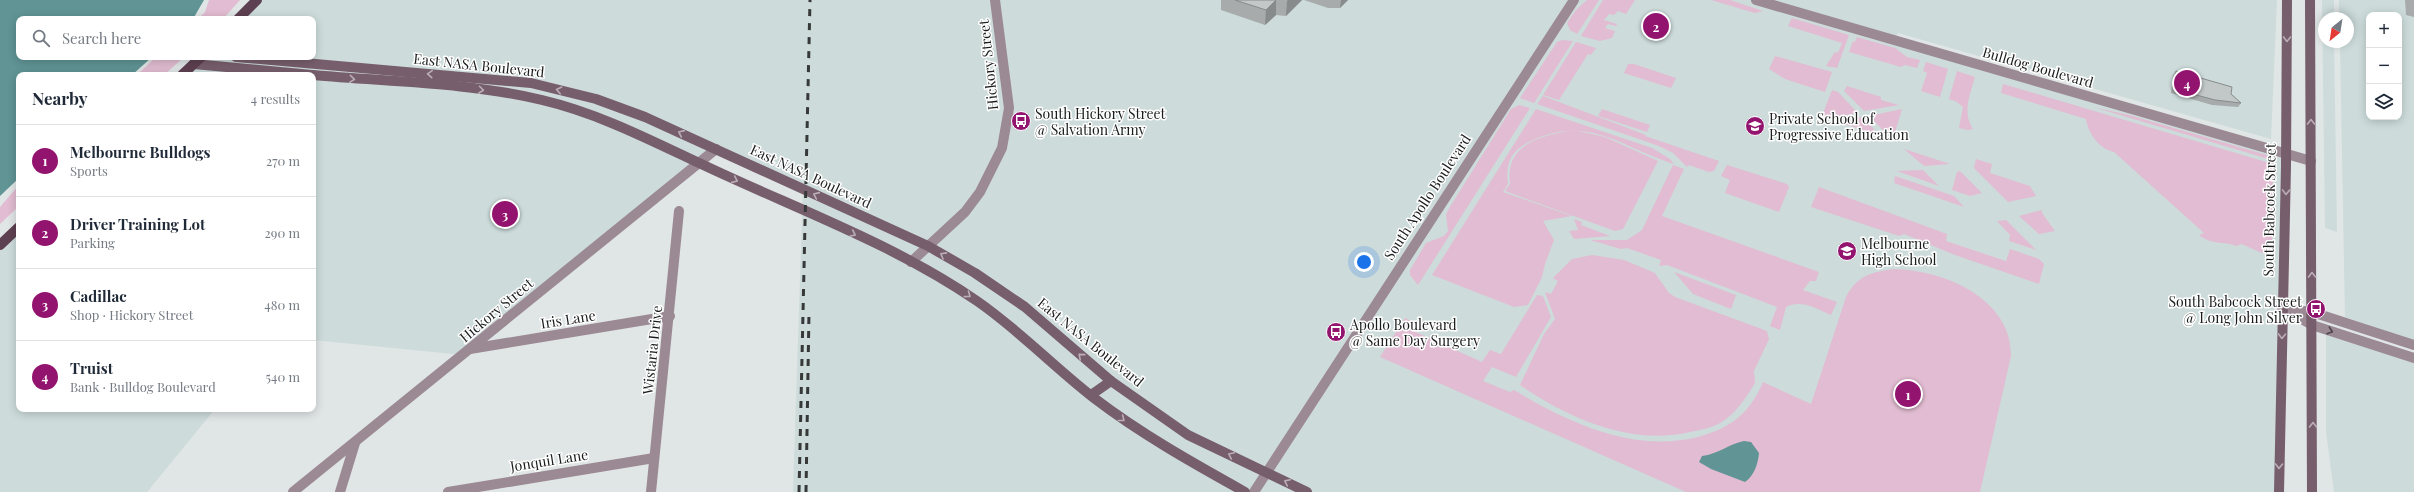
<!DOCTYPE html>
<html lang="en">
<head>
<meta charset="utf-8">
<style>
	:root { --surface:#fff; --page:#f2f2f3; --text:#1f2937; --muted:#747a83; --line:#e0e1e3; --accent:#93146f }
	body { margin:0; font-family:"Playfair Display",serif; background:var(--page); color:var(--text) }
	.controls { position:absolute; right:12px; top:12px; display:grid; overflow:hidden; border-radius:8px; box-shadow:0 2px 10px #0003 }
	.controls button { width:36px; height:36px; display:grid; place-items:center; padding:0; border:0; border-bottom:1px solid var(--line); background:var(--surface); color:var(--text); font:20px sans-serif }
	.compass { position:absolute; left:2318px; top:12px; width:36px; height:36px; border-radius:50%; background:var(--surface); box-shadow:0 2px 10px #0003; rotate:210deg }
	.you { position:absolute; left:1364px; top:262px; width:14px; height:14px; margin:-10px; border:3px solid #fff; border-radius:50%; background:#1a73e8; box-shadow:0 0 0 6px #1a73e833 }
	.badge { display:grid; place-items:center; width:26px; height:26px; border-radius:50%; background:var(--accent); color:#fff; font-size:13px; font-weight:700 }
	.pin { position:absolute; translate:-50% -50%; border:2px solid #fff; box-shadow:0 1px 4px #0006 }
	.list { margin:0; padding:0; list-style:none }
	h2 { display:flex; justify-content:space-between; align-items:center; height:52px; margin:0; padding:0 16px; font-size:17px }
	h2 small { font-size:13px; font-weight:400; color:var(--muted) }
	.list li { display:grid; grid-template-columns:26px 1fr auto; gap:12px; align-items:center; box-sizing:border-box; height:72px; padding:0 16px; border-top:1px solid var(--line) }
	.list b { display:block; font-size:15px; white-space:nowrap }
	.list p { margin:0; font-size:13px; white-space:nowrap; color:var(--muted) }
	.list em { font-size:13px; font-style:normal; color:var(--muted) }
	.icon { flex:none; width:22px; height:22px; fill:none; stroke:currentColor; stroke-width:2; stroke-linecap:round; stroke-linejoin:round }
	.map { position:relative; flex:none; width:2414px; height:492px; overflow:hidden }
	.search { position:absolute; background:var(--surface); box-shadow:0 2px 10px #0003; left:16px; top:16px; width:300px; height:44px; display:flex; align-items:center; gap:10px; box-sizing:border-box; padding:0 14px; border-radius:8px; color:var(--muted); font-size:15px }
	.panel { position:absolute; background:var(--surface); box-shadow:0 2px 10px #0003; left:16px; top:72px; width:300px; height:340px; border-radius:8px }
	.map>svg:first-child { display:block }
	.built { fill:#cddbdb; fill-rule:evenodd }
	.green { fill:#e2bcd2 }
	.water { fill:#609495 }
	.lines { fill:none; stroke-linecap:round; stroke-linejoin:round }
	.minor { stroke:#9b8993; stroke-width:10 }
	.tertiary { stroke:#9b8993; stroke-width:10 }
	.secondary { stroke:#775e6c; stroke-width:10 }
	.primary { stroke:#5d4051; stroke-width:10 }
	.rail { stroke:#373939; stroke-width:3; stroke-dasharray:7 7; stroke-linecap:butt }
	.wall { fill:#a7abab }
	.shaded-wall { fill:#888b8b }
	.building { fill:#c2c7c7; stroke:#888b8b }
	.oneway { stroke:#bbaeb6 }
	.oneway2 { stroke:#4e474b }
	.labels { text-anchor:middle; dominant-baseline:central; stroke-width:3; stroke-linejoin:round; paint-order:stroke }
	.street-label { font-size:14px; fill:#1a1b1b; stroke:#fff }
	.poi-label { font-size:14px; fill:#1a1b1b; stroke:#fff; text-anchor:start }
</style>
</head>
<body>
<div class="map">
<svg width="2414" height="492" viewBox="0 0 2414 492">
	<rect width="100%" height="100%" fill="#e0e5e5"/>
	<g class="built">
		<path d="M254,0H2277L2271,139L1898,33L1895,40L2287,153L2279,492H793L803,189L716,149L463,355L313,340V75H178L197,57H313V19H235Z"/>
		<path d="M2322,0H2334V18H2324V42H2334L2337,232L2325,228Z"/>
		<path d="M2339,0H2414V340L2345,317L2340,42H2348V18H2339ZM2369,15H2399V117H2369Z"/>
		<path d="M19,223V409H215L147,492H0V240Z"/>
		<path d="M2326,334L2414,363V492H2334L2326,432Z"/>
	</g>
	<g class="green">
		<path d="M209,0H240L223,19H198L205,12Z"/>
		<path d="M1587,0H1599L1577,34L1570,30L1567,23L1576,10Z"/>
		<path d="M1603,0H1635L1626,14L1618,11L1614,15L1609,14L1604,20L1617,24L1616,26L1608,24L1605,28L1615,31L1612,38L1600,41L1581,36Z"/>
		<path d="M1711,0H1730L1763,11L1755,13Z"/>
		<path d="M1792,18L1849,35L1837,68L1826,66L1835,52L1838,53L1842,43L1788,26Z"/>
		<path d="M1857,37L1895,48L1907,57L1920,60L1917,68L1905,65L1901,67L1849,52L1853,41L1855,42Z"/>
		<path d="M1562,40L1573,41L1534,103L1520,98L1557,42Z"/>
		<path d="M1576,42L1596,48L1591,55L1588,54L1559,100L1543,95Z"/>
		<path d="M1775,56L1832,72L1825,92L1785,79L1769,69Z"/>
		<path d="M156,57H184L164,75H137Z"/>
		<path d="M1926,62L1948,69L1940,97L1921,91L1927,73L1923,71Z"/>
		<path d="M1628,64H1634L1676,78L1671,88L1624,73Z"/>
		<path d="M1957,71L1975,77C1970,95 1962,112 1973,129L1968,130L1959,128L1963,107L1957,102L1949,99Z"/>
		<path d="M2003,84L2273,164L2272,254C2261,255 2251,247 2241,244L2237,246C2224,241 2211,245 2199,235L2204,233L2114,152C2099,149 2088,133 2086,119L2001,93Z"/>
		<path d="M1847,86L1881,97V100L1899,105L1864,111L1844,91Z"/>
		<path d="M1832,90L1838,92L1858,113L1828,118L1822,116Z"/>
		<path d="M1543,96L1646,135L1645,136L1719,161L1714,171L1709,172L1689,165L1687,167L1673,153L1659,146L1537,104Z"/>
		<path d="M1519,105L1530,108L1418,285L1410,275V270L1426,243L1444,236L1448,231L1446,215L1448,210L1511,109Z"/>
		<path d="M2093,107L2129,115L2267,155L2272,160Z"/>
		<path d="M1536,109L1652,148L1670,159L1674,164C1620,147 1588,113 1529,142C1511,151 1505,164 1508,184L1503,192L1572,216L1543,221L1554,240L1545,264L1542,277L1528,305L1514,307L1432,275Z"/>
		<path d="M1602,109L1650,125L1647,132L1598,116Z"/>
		<path d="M1902,109L1895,132L1886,133L1869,116Z"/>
		<path d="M1863,117L1879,135L1838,122Z"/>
		<path d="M1568,131H1578L1605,137L1658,161L1623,229L1615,231L1505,191L1510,184C1505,146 1536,137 1568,131Z"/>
		<path d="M1904,149L1950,164L1924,166Z"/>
		<path d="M1976,159L1992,164L1990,173L2030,186L2036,196L2008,202L1974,168Z"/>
		<path d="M1673,165L1684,169L1662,216L1819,272L1816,281H1810L1803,290L1837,302L1831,315C1817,309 1801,299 1786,307L1780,330L1770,326L1777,307L1667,265L1659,266L1661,260L1627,248L1621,249L1590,240H1627L1642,230Z"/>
		<path d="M1727,165L1787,184L1789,187L1779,212L1725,193L1730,180L1721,176Z"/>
		<path d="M1923,170L1939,186L1897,171Z"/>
		<path d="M1960,171L1982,193L1970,196L1952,190L1957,172Z"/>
		<path d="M1895,176L1954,196L1964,207L1894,183Z"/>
		<path d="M19,185V206L0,224V207Z"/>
		<path d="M1819,187L1947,234L1946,241L2006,261L2010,249L2039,259L2044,264L2039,284L1955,255L1904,234L1899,236L1811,207Z"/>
		<path d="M2042,210V213L2055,231L2039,234L2019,216Z"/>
		<path d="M1574,219L1582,222L1581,225L1610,236L1574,239L1569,231L1578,230Z"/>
		<path d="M2006,220L2036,250L2009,241L2010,235L1997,221Z"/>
		<path d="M1592,255L1624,260L1655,273L1669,293L1675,297L1767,331L1769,339L1754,371L1755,383C1746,398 1736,413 1722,422C1712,428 1700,430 1690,432C1630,446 1568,418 1520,385L1544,334L1555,319L1545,292L1551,294L1558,281L1553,278L1572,259Z"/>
		<path d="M1894,269C1943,270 2012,298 2011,356L1980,492H1686L1380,357L1405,318L1416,323L1411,330L1482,362L1490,350L1501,354L1537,295L1543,296L1551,317L1516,377L1492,367L1483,381L1510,392L1514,390C1569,423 1633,453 1698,437C1731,428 1750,413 1763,382L1811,404L1846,297C1857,276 1871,272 1894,269Z"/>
		<path d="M1674,272L1736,295L1731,309L1693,294Z"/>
	</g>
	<g class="water">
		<path d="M0,0H204L193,19H19V57H152L132,75H19V178L0,196Z"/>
		<path d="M1744,441L1751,442L1759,453C1758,464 1754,476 1745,482L1711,469L1699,462L1702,456C1718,454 1729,444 1744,441Z"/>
	</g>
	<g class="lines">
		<g class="minor">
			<path d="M1756,0L2311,161"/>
			<path d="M2282,308L2312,325L2414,358"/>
			<path d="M2287,309L2312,312L2414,345"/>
			<path d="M470,349L670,316"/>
			<path d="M293,492L716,149"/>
			<path d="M340,492L355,443"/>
			<path d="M448,492L654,458"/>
			<path d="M651,492L679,211"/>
		</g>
		<g class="tertiary">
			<path d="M911,262L965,212L980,192L1002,148L1009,108L995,0"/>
			<path d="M1254,492L1574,0"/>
		</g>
		<g class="secondary">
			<path d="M2310,0L2312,492"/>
			<path d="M236,57L531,83L596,99L645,117L928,246L975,273L1025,307L1111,381L1188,435L1307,492"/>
			<path d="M194,64L312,75"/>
			<path d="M313,75C389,82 467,82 542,100C606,115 665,148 725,175C810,214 900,248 977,301C1019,330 1054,367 1094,398C1141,434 1193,463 1245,492"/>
			<path d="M1091,395L1111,381"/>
			<path d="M2279,492L2286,167L2287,0"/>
		</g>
		<g class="primary">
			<path d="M238,19L257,0"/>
			<path d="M182,75L201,57"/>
			<path d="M0,245L19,227"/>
		</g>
		<g class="rail">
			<path d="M799,492L810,0"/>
			<path d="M806,492L809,312"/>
		</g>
	</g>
	<g class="wall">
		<path d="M1221,0H1302L1286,16L1276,15L1265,25L1221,10Z"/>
		<path d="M1304,0H1348L1340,8H1328Z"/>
		<path d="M2405,0H2414V17L2406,15Z"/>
		<path d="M2176,71L2231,94L2241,103L2238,107L2212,105L2171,93L2173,75Z"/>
	</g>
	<g class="shaded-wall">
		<path d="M1276,0V15L1265,25L1266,10Z"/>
		<path d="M1288,0H1302L1286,16L1287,1Z"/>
		<path d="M1341,0H1348L1340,8Z"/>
	</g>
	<g class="building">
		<path d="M1235,0H1276L1266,10Z"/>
		<path d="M2176,71L2232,87L2231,94L2241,103L2215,100L2174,89Z"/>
	</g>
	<defs><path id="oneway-chevron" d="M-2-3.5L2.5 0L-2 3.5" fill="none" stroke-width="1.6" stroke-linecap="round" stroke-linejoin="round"/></defs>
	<g class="oneway">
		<use href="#oneway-chevron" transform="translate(2287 39) rotate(91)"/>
		<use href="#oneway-chevron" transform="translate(430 74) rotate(-176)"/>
		<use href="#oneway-chevron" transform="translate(352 79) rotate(5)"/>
		<use href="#oneway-chevron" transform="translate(481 90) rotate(7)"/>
		<use href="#oneway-chevron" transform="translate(559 90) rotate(-167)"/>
		<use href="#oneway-chevron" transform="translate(2311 122) rotate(-90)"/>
		<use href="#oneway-chevron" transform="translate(681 133) rotate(-156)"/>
		<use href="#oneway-chevron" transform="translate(735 180) rotate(24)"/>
		<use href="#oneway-chevron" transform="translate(2286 192) rotate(92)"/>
		<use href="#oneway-chevron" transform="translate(816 195) rotate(-156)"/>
		<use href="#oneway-chevron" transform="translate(853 234) rotate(25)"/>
		<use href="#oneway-chevron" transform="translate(943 255) rotate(-151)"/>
		<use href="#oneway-chevron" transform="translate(2312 275) rotate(-91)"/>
		<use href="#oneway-chevron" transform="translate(968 295) rotate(36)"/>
		<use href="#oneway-chevron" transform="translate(2282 336) rotate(91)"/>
		<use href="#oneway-chevron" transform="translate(1081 356) rotate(-139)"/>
		<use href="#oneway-chevron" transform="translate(1122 419) rotate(38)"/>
		<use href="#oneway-chevron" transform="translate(2313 425) rotate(-90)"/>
		<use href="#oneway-chevron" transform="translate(1231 455) rotate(-155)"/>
		<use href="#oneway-chevron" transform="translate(2279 466) rotate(91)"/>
		<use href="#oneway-chevron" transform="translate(1287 482) rotate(-154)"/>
	</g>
	<use class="oneway2" href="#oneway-chevron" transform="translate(2330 331) rotate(18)"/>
	<defs>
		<g id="bus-disc" transform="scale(1)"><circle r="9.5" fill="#93146f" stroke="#fff"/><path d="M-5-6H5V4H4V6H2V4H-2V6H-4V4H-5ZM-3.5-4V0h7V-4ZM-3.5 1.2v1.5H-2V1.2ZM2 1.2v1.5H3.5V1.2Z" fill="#fff"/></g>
		<g id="school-disc" transform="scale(1)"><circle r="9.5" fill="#93146f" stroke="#fff"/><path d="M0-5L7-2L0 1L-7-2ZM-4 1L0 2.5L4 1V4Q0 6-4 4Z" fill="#fff"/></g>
	</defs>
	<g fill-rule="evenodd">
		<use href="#bus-disc" x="1021" y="121"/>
		<use href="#school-disc" x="1755" y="126"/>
		<use href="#school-disc" x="1847" y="251"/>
		<use href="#bus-disc" x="2316" y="309"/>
		<use href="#bus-disc" x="1336" y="332"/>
	</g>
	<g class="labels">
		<g class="street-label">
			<text transform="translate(479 65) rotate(6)">East NASA Boulevard</text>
			<text transform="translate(988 65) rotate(-96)">Hickory Street</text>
			<text transform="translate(2038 67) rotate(16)">Bulldog Boulevard</text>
			<text transform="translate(811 176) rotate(25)">East NASA Boulevard</text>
			<text transform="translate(1427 197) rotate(-57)">South Apollo Boulevard</text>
			<text transform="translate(2269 210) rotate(-89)">South Babcock Street</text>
			<text transform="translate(496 310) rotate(-40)">Hickory Street</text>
			<text transform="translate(568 319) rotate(-9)">Iris Lane</text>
			<text transform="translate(1091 342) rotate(39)">East NASA Boulevard</text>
			<text transform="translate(652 350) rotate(-84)">Wistaria Drive</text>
			<text transform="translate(549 460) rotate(-9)">Jonquil Lane</text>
		</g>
		<g class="poi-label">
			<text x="1035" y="113">South Hickory Street<tspan x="1035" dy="16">@ Salvation Army</tspan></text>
			<text x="1769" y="118">Private School of<tspan x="1769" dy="16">Progressive Education</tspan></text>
			<text x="1861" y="243">Melbourne<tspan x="1861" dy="16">High School</tspan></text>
			<text x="2302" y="301" text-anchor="end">South Babcock Street<tspan x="2302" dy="16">@ Long John Silver</tspan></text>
			<text x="1350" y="324">Apollo Boulevard<tspan x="1350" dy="16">@ Same Day Surgery</tspan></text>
		</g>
	</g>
</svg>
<div class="controls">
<button>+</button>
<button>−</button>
<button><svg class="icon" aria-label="layers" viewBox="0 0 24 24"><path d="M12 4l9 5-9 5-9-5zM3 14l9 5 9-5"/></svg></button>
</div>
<svg class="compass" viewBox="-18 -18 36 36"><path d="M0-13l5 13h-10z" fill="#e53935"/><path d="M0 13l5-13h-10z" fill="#747a83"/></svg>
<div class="you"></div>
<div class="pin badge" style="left:1908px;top:394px">1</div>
<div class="pin badge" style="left:1656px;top:26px">2</div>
<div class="pin badge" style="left:505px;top:214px">3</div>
<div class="pin badge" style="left:2187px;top:83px">4</div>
<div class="search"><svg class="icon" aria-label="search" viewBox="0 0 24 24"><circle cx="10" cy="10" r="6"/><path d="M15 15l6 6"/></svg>Search here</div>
<section class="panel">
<h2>Nearby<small>4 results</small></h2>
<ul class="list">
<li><span class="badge">1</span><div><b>Melbourne Bulldogs</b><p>Sports</p></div><em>270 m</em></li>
<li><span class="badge">2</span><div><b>Driver Training Lot</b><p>Parking</p></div><em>290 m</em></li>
<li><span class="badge">3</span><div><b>Cadillac</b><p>Shop · Hickory Street</p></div><em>480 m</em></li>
<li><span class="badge">4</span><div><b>Truist</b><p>Bank · Bulldog Boulevard</p></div><em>540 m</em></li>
</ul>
</section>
</div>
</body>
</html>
